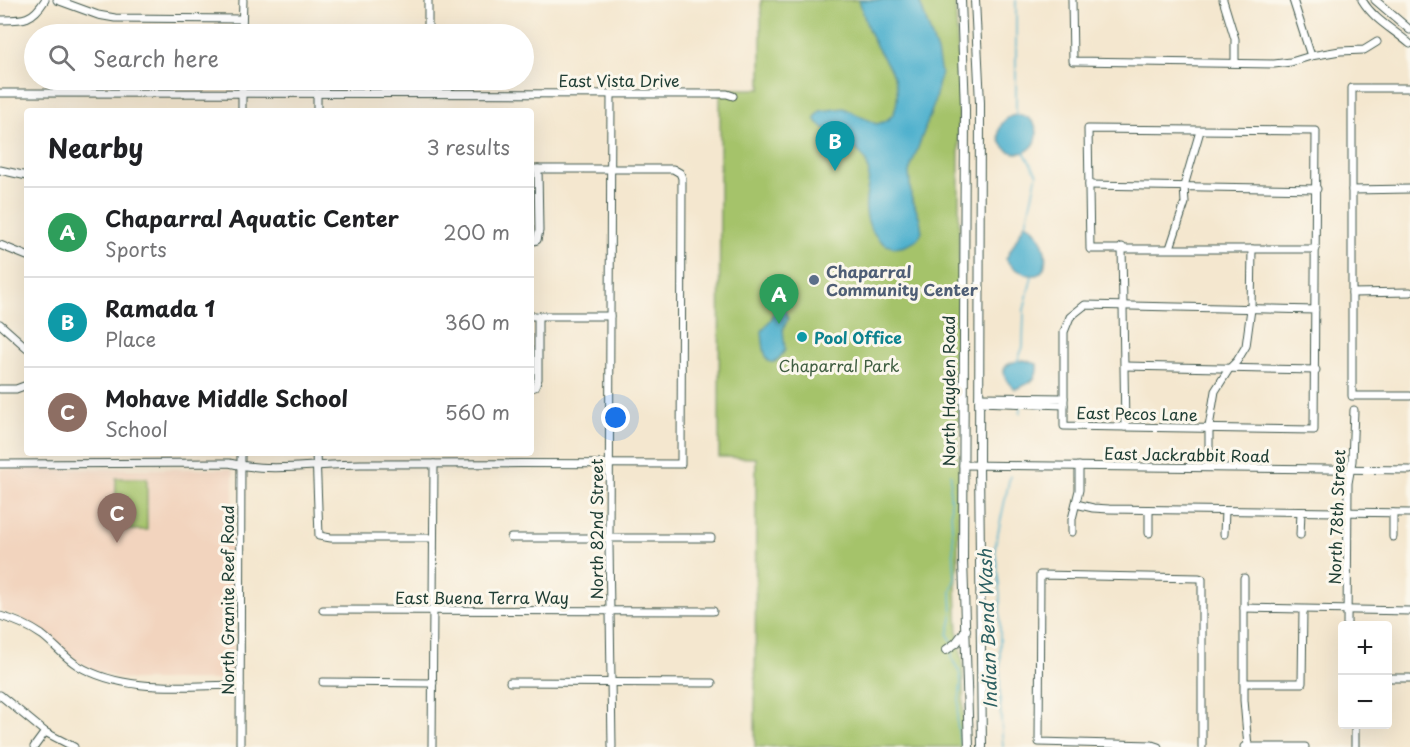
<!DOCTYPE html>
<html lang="en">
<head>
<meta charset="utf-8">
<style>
	:root { --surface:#fff; --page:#f6f6f6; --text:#202124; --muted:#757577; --line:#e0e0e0; --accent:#2563eb }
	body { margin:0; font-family:"Playpen Sans",sans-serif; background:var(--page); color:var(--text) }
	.controls { position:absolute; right:18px; bottom:18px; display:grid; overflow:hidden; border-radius:6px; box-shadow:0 6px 24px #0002 }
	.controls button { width:54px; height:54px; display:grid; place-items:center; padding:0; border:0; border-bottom:2px solid var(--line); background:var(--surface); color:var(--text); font:30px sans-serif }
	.you { position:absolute; left:616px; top:418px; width:21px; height:21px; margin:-15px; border:4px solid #fff; border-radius:50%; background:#1a73e8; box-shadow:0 0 0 9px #1a73e833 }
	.badge { display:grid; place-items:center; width:39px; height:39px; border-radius:50%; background:var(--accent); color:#fff; font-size:20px; font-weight:700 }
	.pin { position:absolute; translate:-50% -50px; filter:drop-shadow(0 2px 3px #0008) }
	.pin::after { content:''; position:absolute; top:32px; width:21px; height:18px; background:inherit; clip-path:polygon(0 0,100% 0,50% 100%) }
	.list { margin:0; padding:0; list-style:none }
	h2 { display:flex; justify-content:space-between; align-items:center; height:78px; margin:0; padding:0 24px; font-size:26px }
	h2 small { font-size:20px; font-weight:400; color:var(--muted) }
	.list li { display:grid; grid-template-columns:39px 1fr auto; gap:18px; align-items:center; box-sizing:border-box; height:90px; padding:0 24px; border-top:2px solid var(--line) }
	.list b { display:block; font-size:22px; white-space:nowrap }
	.list p { margin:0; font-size:20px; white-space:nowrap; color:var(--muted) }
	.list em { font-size:20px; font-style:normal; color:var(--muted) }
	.icon { flex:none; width:33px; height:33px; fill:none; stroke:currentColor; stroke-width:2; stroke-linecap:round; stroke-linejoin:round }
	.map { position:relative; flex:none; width:1410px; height:747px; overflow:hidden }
	.search { position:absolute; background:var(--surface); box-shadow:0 6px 24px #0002; left:24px; top:24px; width:510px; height:66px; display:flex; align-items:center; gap:15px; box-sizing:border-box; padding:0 21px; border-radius:33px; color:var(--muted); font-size:22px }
	.panel { position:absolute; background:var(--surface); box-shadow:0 6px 24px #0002; left:24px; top:108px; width:510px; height:348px; border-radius:6px }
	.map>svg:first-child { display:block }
	.built { fill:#f2d4be }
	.green { fill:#a5c36a; stroke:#62804f; stroke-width:1.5 }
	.water { fill:#4fb1ce; stroke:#377781; stroke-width:1.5 }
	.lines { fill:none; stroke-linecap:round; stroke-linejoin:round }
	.stream { stroke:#4fb1ce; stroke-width:1.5 }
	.minor-casing { stroke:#3f564b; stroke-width:9 }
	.major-casing { stroke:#3f564b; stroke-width:10 }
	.minor { stroke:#fff; stroke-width:7 }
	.major { stroke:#fff; stroke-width:8 }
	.service-dot { fill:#5c6f8a; stroke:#fbf7ec; stroke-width:2 }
	.culture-dot { fill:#0f9aa8; stroke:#fbf7ec; stroke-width:2 }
	.labels { text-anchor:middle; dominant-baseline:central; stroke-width:6; stroke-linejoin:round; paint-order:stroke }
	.street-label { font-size:16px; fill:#1f3d34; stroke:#fbf7ec }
	.service-label { font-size:16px; font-weight:bold; fill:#4e5e75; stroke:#fbf7ec; text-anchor:start }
	.culture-label { font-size:16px; font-weight:bold; fill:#0d838f; stroke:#fbf7ec; text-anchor:start }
	.park-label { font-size:16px; fill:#405e42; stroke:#fbf7ec }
	.water-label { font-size:18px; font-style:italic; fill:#2d6062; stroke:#fbf7ec }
</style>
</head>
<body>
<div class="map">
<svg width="1410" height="747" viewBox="0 0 1410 747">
	<rect width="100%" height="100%" fill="#fbf7ec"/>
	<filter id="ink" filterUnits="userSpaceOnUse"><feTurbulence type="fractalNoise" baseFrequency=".0167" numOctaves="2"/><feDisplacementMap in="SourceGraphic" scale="12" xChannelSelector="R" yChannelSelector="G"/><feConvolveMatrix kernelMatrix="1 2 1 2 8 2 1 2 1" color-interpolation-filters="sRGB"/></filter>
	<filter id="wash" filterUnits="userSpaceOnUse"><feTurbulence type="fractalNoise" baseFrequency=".008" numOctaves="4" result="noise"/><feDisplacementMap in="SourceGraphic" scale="24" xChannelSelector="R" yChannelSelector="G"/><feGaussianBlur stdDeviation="1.35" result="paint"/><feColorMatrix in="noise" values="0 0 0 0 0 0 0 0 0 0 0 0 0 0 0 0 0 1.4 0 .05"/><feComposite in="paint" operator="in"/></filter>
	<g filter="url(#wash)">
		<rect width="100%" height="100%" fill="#f4e7cf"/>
		<path class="built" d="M0,469H229L233,472L234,675L231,680H133L115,677L94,670L78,661L31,624L16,616L0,611Z"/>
		<g class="green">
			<path d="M761,0H955L959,71V450L958,566L956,586L958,634L963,661L964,747H755L756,458L719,457L720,132V89H761Z"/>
			<path d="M116,478H147V530H115Z"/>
		</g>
		<g class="water">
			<path d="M859,0H919L937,52L941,74L933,107L909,172L911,196L920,219L922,232C919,240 913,243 905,246C884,253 868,231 866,212C863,194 875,176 864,158C853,141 819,130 815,118L820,111L844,108L876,124C887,122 894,117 896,106C903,78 882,60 871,36C866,25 863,12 859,0Z"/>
			<circle cx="1018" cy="134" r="19"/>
			<path d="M1025,223C1050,233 1055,287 1024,273C1015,269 1011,268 1006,259Z"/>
			<path d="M770,284H776L786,296L787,303L775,305L766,293V288Z"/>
			<path d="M784,307L788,319L783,329L785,350C766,380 763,348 762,331L772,318L775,308Z"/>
			<path d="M1024,360L1037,364C1039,380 1029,384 1015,389C1008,384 998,370 1009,364C1013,361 1020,361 1024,360Z"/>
		</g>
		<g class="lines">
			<g class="stream">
				<path d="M1016,0V115"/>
				<path d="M1024,152L1037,174L1026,224"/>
				<path d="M1017,362L1023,347L1024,310L1032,276"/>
				<path d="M1020,413V405"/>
				<path d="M951,474L950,494L955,578L951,591L952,619L948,635L952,641"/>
				<path d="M952,652V659L959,671L961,682L957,722L960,744"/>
				<path d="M1003,747L1000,704V596L995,547L1010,476"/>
			</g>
		</g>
	</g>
	<g filter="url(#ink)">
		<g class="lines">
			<g class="minor-casing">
				<g id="minor">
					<path d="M57,0L98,15L115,18L242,19"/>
					<path d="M1072,0L1073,61L1274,64L1291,62L1311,56L1340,51L1364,50L1377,42"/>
					<path d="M1223,0L1235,39V63"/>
					<path d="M1293,0L1311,56"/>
					<path d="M1362,0C1374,20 1393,29 1410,44"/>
					<path d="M1375,0L1410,30"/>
					<path d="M0,20C23,20 32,21 45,0"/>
					<path d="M242,34L243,0"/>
					<path d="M428,34V0"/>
					<path d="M428,80V93"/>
					<path d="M1410,88H1352V396H1410"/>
					<path d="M0,93L727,94L733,96"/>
					<path d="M317,93V111"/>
					<path d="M611,94L609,544L612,747"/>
					<path d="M242,111V80"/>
					<path d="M0,170L27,176"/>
					<path d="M1089,185L1317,189"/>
					<path d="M1352,190L1410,189"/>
					<path d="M531,242L537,240L539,231L538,169"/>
					<path d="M0,245L27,256"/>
					<path d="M1122,247L1125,427"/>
					<path d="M1170,248L1185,203L1184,186L1200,131"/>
					<path d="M1352,293L1410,292"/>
					<path d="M1315,310L1085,305L1070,317L1064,332V426L1314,430L1316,131L1088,129L1090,249H1316"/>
					<path d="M531,316H610"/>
					<path d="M0,324L27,348"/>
					<path d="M1125,366L1316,370"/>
					<path d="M531,388L535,387L538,379V316"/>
					<path d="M0,389H16L27,385"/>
					<path d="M979,397L1064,398"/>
					<path d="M979,402L1064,405"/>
					<path d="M316,453L319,536L331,538H433"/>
					<path d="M0,464L229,463C273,473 317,464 361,464C468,464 574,463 681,464L682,178L680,173L673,169H531"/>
					<path d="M963,465L1410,470"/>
					<path d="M1209,467V427L1215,391L1229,369L1237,361L1246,346L1251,309L1252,249"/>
					<path d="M1076,504L1093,508L1109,509L1410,513"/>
					<path d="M1072,532V519L1079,490V466"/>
					<path d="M1149,533V510"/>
					<path d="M1224,534L1225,511"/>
					<path d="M1300,535L1301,512"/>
					<path d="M1393,537V513"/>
					<path d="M511,538H711"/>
					<path d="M1244,578V700L1248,747"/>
					<path d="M1244,608L1410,611"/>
					<path d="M323,610L713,611"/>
					<path d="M0,616C15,620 29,626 42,635C54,644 64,657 77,665C125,694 186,685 240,685"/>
					<path d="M1347,626L1348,483L1352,461L1354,410"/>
					<path d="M1388,678H1410"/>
					<path d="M323,682L433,683"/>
					<path d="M510,682L712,683"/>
					<path d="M1244,683H1302L1303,610"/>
					<path d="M0,695L45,732L74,747"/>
					<path d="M34,747L45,732"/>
					<path d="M240,747L241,453"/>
					<path d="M432,747L434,464"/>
					<path d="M1158,747L1152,745L1039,742L1040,575L1199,578L1202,579V747"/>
					<path d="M1244,747H1305"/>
					<path d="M1355,747V724"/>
				</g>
			</g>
			<g class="major-casing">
				<g id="major">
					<path d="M961,0L965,110L963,560L969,747"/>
					<path d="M975,0L980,103L979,465L982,747"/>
					<path d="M946,650L956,643L966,630"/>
				</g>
			</g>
			<use href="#minor" class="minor"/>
			<use href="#major" class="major"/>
		</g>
	</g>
	<circle class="service-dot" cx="814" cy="280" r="6"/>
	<circle class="culture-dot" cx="802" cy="337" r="6"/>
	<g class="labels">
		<g class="street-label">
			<text x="619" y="80">East Vista Drive</text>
			<text transform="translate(948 391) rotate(-90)">North Hayden Road</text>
			<text transform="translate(1137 413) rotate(1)">East Pecos Lane</text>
			<text transform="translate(1187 454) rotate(1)">East Jackrabbit Road</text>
			<text transform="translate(1336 517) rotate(-88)">North 78th Street</text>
			<text transform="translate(596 529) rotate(-90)">North 82nd Street</text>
			<text x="482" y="597">East Buena Terra Way</text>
			<text transform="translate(227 600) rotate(-90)">North Granite Reef Road</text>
		</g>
		<g class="service-label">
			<text x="826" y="271">Chaparral<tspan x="826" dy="18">Community Center</tspan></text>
		</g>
		<g class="culture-label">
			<text x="814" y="337">Pool Office</text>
		</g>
		<g class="park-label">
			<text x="839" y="365">Chaparral Park</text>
		</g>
		<g class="water-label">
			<text transform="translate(987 629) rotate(-92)">Indian Bend Wash</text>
		</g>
	</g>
</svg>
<div class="controls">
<button>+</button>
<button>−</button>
</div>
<div class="you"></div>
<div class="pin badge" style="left:779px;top:324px;background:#2e9e5b">A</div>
<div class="pin badge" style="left:835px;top:171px;background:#0f9aa8">B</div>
<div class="pin badge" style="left:117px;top:543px;background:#8d6e63">C</div>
<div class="search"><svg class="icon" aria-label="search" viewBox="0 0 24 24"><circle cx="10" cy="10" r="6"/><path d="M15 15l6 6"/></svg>Search here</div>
<section class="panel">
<h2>Nearby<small>3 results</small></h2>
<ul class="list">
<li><span class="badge" style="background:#2e9e5b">A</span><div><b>Chaparral Aquatic Center</b><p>Sports</p></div><em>200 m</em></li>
<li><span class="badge" style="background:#0f9aa8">B</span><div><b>Ramada 1</b><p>Place</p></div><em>360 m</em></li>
<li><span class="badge" style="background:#8d6e63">C</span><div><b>Mohave Middle School</b><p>School</p></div><em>560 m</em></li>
</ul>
</section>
</div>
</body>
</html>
